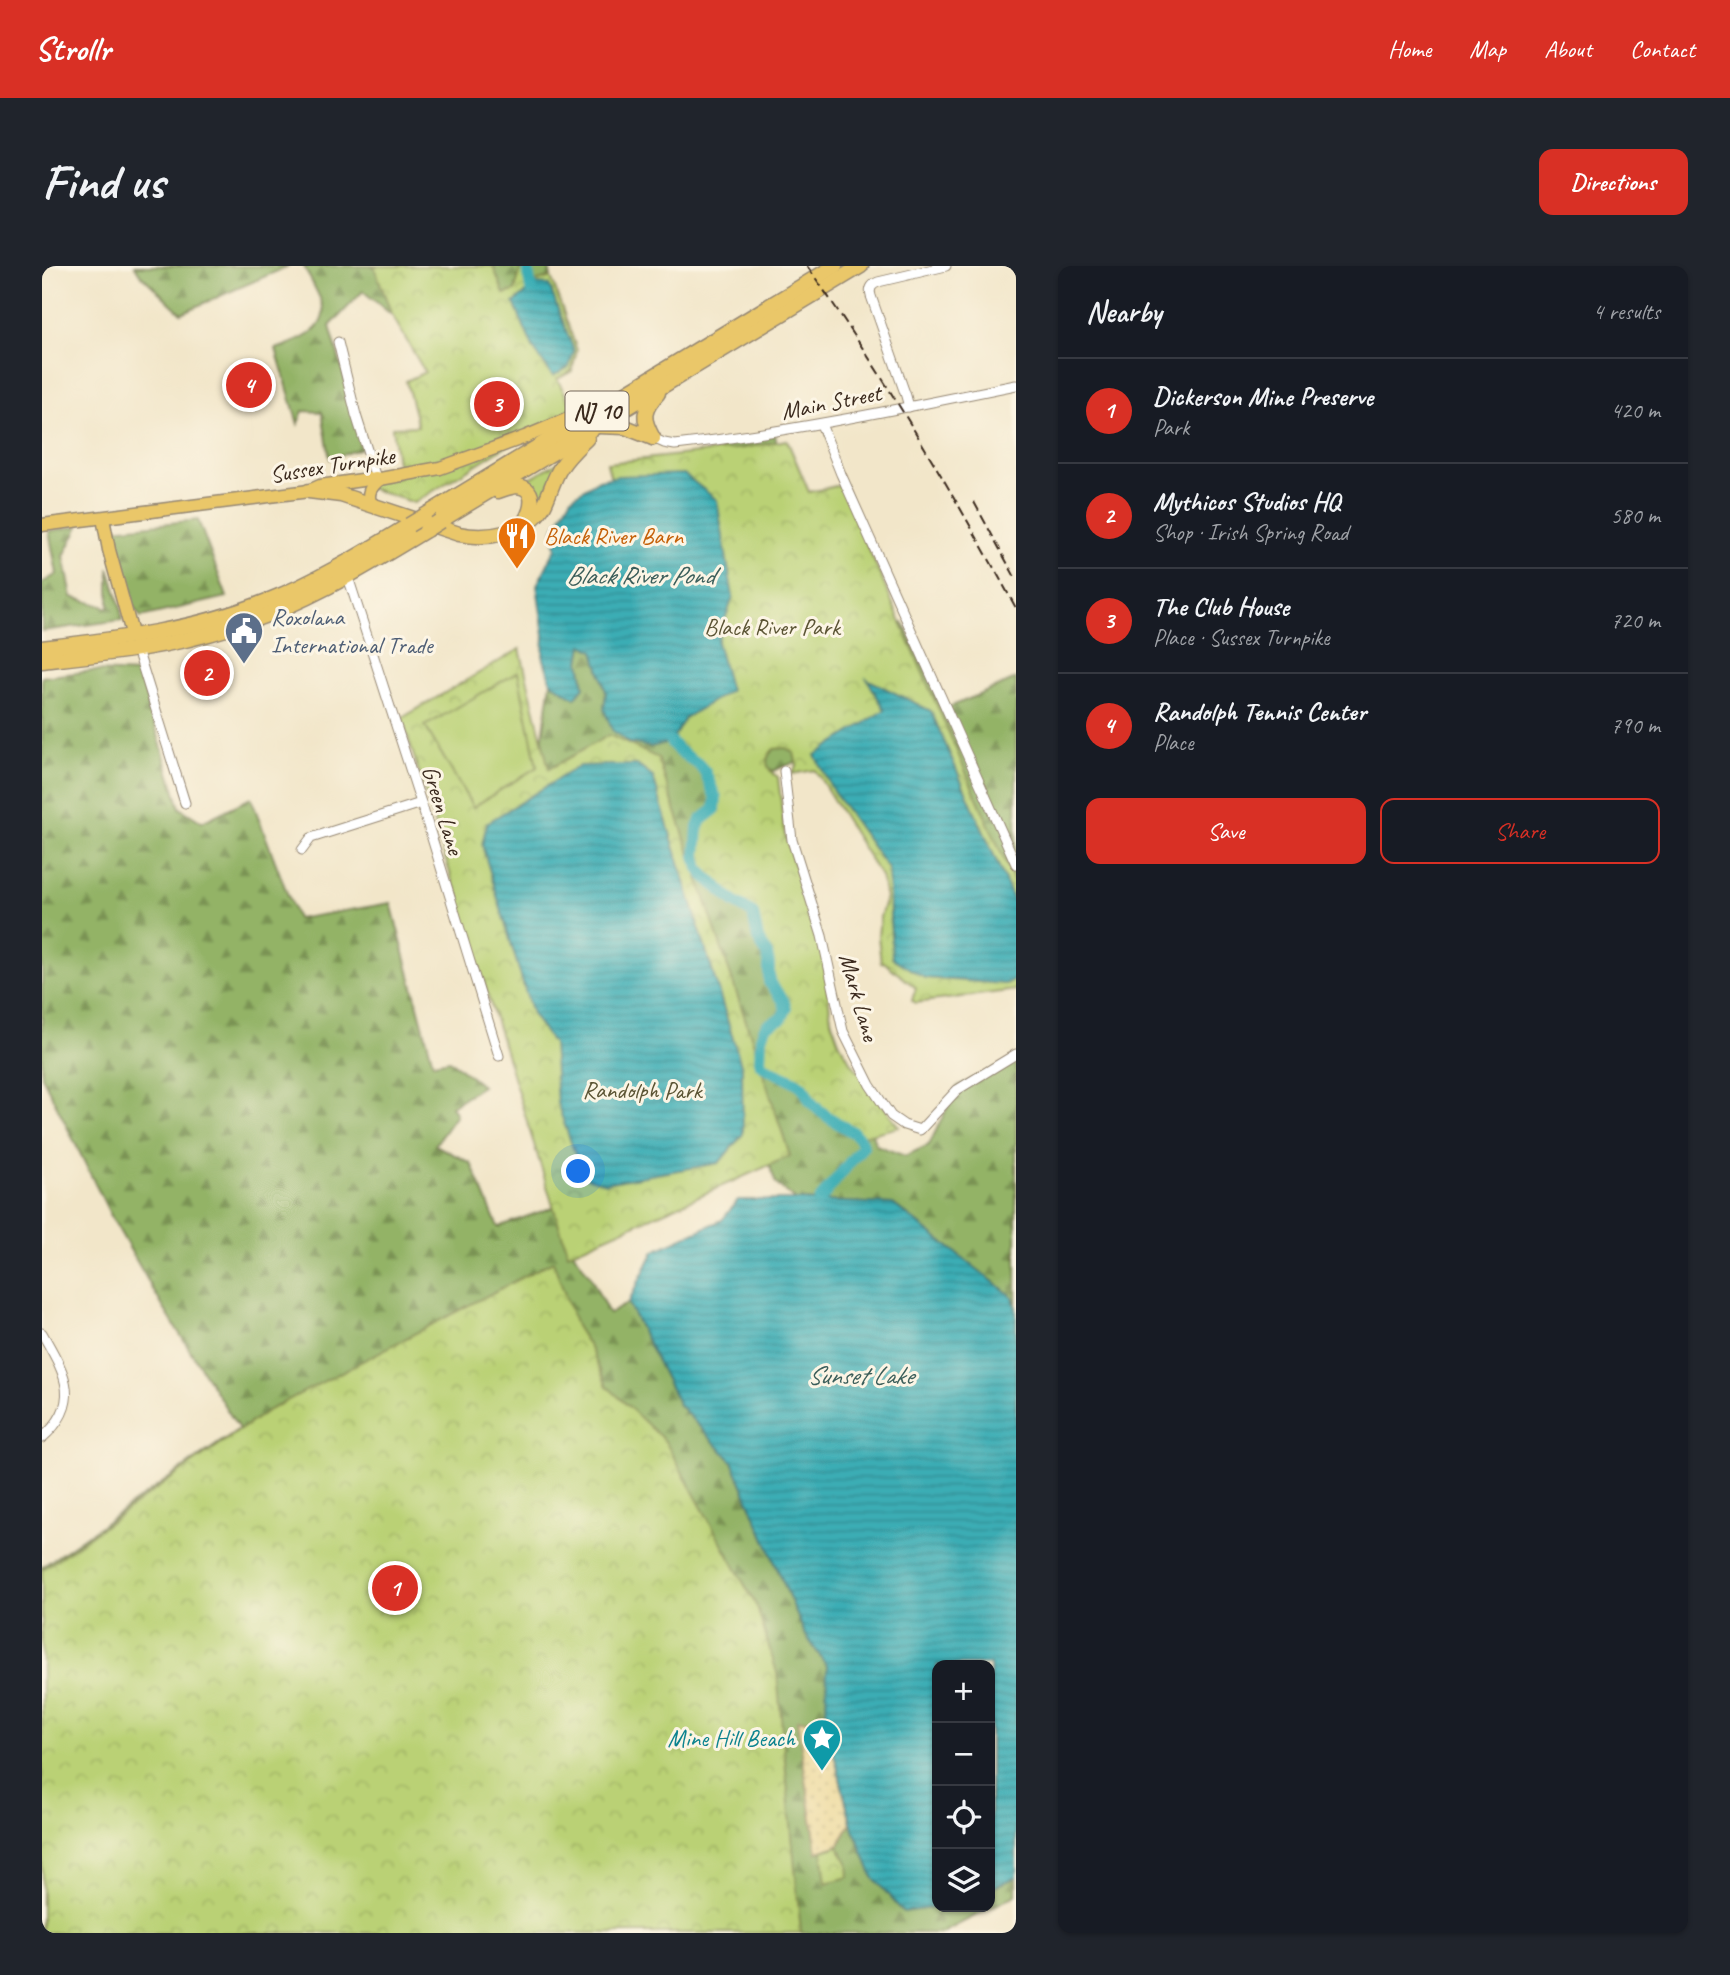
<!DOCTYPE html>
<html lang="en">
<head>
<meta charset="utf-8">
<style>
	:root { --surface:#171b24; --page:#20242c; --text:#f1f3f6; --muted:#9ea1a6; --line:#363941; --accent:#d93025 }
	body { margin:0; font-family:Caveat,sans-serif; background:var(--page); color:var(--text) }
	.controls { position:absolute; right:21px; bottom:21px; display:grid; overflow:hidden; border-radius:14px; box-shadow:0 2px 5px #0004 }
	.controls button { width:63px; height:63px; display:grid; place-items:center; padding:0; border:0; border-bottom:2px solid var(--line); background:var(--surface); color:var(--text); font:35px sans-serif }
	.you { position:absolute; left:537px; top:906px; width:24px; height:24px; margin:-18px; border:5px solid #fff; border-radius:50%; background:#1a73e8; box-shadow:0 0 0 10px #1a73e833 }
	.badge { display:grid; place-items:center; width:46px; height:46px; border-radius:50%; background:var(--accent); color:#fff; font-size:23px; font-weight:700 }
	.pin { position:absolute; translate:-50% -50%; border:4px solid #fff; box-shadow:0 2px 7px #0006 }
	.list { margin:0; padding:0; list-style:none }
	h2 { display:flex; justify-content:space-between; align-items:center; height:91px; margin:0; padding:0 28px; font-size:30px }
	h2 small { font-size:23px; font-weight:400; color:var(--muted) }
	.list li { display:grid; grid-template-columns:46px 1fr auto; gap:21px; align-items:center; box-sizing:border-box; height:105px; padding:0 28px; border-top:2px solid var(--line) }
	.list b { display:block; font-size:26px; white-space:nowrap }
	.list p { margin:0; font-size:23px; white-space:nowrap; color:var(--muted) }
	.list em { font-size:23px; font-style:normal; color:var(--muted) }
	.actions { display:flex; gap:14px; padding:21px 28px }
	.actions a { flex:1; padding:16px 0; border:2px solid var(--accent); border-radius:14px; text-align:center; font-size:24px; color:var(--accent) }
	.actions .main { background:var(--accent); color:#fff }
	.icon { flex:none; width:38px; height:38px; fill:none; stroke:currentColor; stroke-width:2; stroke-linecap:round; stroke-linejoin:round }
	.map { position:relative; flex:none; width:974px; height:1667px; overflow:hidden; border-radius:14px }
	header { display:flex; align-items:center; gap:42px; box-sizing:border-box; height:98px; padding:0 35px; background:var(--accent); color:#fff }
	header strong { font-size:33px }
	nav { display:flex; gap:38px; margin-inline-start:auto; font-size:24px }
	.intro { display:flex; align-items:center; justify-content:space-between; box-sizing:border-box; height:168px; padding:0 42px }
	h1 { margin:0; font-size:49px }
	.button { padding:18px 32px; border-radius:14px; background:var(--accent); color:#fff; font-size:24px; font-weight:700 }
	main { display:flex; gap:42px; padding:0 42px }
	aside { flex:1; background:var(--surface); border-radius:14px; box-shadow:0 2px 5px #0004 }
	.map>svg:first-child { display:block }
	.grass { fill:url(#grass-tufts); stroke:#7a7e4a; stroke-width:2 }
	.forest { fill:url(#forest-firs); stroke:#676e42; stroke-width:2 }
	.sand { fill:url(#sand-dots); stroke:#94825e; stroke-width:2 }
	.park { fill:url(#park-crowns); stroke:#7a7e4a; stroke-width:2 }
	.pitch { fill:#bad175; stroke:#7a7e4a; stroke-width:2 }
	.water { fill:url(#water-rules); stroke:#3b6c6a; stroke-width:2 }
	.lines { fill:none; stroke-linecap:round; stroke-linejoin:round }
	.river { stroke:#3badb5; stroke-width:12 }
	.minor-casing { stroke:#968874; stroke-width:11 }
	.major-casing { stroke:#968874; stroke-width:15 }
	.highway-casing { stroke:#968874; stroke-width:17 }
	.minor { stroke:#fff; stroke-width:9 }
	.major { stroke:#eac769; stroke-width:12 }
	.highway { stroke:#eac769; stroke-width:14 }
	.rail { stroke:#3b2a1e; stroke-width:2; stroke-dasharray:10 5; stroke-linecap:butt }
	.highway-bridge-casing { stroke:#968874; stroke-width:17; stroke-linecap:butt }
	.highway-bridge { stroke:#eac769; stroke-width:14 }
	.labels { text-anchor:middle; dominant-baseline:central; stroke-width:6; stroke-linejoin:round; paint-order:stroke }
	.shield { fill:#fcf5e5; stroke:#75675a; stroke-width:2 }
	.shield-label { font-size:23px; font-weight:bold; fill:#3b2a1e }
	.street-label { font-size:24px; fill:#3b2a1e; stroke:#fcf5e5 }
	.food-label { font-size:24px; fill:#c56008; stroke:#fcf5e5; text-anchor:start }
	.service-label { font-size:24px; fill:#4e5e75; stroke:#fcf5e5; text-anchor:start }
	.park-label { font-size:24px; fill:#5b5434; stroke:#fcf5e5 }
	.culture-label { font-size:24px; fill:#0d838f; stroke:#fcf5e5; text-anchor:end }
	.water-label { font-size:26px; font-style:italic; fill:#3b5e5a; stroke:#fcf5e5 }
</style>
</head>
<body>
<header>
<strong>Strollr</strong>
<nav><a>Home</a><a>Map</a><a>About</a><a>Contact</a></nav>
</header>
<div class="intro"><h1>Find us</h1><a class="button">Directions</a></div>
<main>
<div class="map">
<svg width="974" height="1667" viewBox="0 0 974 1667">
	<defs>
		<pattern id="grass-tufts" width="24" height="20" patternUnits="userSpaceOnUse" patternTransform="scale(1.75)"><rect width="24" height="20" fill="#bad175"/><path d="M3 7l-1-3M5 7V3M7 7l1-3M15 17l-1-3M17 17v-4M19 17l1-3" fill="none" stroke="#a1b465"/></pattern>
		<pattern id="forest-firs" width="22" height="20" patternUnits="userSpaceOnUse" patternTransform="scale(1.75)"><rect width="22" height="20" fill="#93b366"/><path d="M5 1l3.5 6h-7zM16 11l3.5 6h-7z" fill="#799253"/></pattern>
		<pattern id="sand-dots" width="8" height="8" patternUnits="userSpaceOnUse" patternTransform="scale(1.75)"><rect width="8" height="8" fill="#eeda9e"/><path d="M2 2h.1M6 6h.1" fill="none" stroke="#cdbb88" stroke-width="1.8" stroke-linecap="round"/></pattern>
		<pattern id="park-crowns" width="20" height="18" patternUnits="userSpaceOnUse" patternTransform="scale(1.75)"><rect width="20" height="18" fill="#bad175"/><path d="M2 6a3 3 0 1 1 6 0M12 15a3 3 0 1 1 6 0" fill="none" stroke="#a1b465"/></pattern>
		<pattern id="water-rules" width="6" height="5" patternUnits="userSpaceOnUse" patternTransform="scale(1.75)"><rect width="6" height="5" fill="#3badb5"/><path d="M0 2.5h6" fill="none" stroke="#338d93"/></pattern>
	</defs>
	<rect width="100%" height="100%" fill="#fcf5e5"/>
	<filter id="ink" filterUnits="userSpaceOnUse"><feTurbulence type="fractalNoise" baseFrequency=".0143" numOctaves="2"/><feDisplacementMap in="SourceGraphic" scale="14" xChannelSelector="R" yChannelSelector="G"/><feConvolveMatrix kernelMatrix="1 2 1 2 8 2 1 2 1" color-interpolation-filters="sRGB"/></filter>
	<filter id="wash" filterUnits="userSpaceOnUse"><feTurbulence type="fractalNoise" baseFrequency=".00686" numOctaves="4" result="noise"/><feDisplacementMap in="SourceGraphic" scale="28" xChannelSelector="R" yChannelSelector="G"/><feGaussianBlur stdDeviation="1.57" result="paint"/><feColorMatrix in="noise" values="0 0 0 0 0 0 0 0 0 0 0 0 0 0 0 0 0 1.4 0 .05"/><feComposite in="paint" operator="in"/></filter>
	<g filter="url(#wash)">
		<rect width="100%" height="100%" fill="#f2e6c9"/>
		<path class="grass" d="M520,194L495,243L483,215Z"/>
		<g class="forest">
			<path d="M93,0H247L139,47L98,8Z"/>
			<path d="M262,0H332L350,49L321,25L288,60L322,181L288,193L280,146L261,145L256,158L234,83C252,77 285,66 281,41C279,31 266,10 262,0Z"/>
			<path d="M451,0H479L473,25L462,28Z"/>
			<path d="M480,0H507L509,11L491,17Z"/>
			<path d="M733,169L748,229L783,233L802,220L825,276L801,281L745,396L861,356L903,443L974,413V640L787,513L756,495L710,513L752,600L790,756L834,879L863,890L887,879L916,820L974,793V1044L971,1031L851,938L754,934L734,918L719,875L499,506L501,470L509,416L533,432L542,421L538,395L541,378L552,385L564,426L562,443L676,212L678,178Z"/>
			<path d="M156,254L185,331L99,351L90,339L70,263Z"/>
			<path d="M37,260L22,290L30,331L67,342V302L79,342L80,354L0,365V317L15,308L7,265Z"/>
			<path d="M51,405L97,407L138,542L160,556L209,532L255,653L349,637L391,797L408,794L440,820L409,840L414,849L393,879L429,897L456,961L514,940L530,984L549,1012L567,1048L586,1037L637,1139L690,1195L763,1368L785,1400L784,1456L756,1454L796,1580L809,1557L831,1611L861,1646L897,1641H948V1623L974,1611V1629L900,1667H0V1301L197,1163L121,1041L70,952L0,810V411Z"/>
		</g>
		<path class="sand" d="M755,1454L784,1456L809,1557L796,1580L775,1586Z"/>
		<g class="park">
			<path d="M332,0H451L462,28L473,25L479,0L491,17L509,11L535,84L530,105L515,113L530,140L519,152L467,178L372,237L315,218L357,211L350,161L376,160L364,115L383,106L350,49Z"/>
			<path d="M745,174L767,226L799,219L974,621V724L873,737L870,734L874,722L842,696L839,697L836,670L838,651L844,631L839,611L773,504L750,508L755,500L752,487L744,482L732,483C721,493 724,504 736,511L743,569L782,689L789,754L796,774L807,793L857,861L816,871C803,860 787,853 775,841C768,835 765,825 758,819C747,809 730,807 718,798L748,890L526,988L360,452L478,383L507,503L567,469L616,492L717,794L722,763L725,759L740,752L744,743L741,734L727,716L725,688L716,673L712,648L696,639L663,610L657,603L654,590L656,561L659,554L673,543L674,532L663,506L656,498L636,484L629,476L633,469L565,197L702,182Z"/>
			<path d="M511,995L534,1060L548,1082L565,1120L623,1175L715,1341L735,1407L759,1667H0V1304L225,1145Z"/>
			<path d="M796,1580L806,1596L807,1611L784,1617L780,1585Z"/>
		</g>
		<path class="pitch" d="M476,406L495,501L431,541L383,460Z"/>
		<g class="water">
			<path d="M494,18L507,19L532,85L527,101L511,110L492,84L472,37Z"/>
			<path d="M642,208L675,234L691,331L675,376L688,425L643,452L629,476L609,481L587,477L570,464L562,443L564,426L552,385L541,379L538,395L542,421L533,432L509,416L501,390L502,369L495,319L514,282L511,265L530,231L557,214L576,210Z"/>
			<path d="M825,413L889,445L974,640V713L963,718L883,712L850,692L846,603L791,525L773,489L843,444Z"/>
			<path d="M566,499H595L611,511L700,802L701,868L677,897L563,917L541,910L515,837L511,778L490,748L440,579L445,557L537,500Z"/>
			<path d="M696,934H754L851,938L971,1031L974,1044V1611L948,1623V1399H895V1641H897L861,1646L831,1611L809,1556L784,1456L785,1400L763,1368L690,1195L637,1139L586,1037L612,985L680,954Z"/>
		</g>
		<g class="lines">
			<g class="river">
				<path d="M485,0L489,23"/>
				<path d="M629,476L636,484L656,498L663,506L674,532L673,543L659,554L656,561L654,590L657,603L663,610L692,636L711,648L716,673L725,688L727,698V716L741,734L744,743L740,752L725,759L722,763L719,772L718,797C729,808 745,809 758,819C764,823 765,831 770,837C781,850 798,858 812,867"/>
				<path d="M777,935L821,880L816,871"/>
			</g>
		</g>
	</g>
	<g filter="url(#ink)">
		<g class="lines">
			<g class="minor-casing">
				<g id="minor">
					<path d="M296,76L314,149L334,212"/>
					<path d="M867,141L864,130L829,30C827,23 829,19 836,16L904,0"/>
					<path d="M779,158L799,208L974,598"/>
					<path d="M611,172L622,177L633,179C748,166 861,142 974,119"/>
					<path d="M306,311L381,543L457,790"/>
					<path d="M95,383L143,537"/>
					<path d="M742,505L750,574L780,670L801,765L828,819L849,850L862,859L878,864L915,824L974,788"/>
					<path d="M260,584L269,572L379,537"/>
					<path d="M0,1067C22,1106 42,1136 0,1172"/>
				</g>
			</g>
			<g class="major-casing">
				<g id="major">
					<path d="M329,239C324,227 329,220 338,213"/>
					<path d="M61,252L67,284L91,371"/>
					<path d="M0,259L267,225L278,220L334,212L338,213L398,202L483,171L545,145"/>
				</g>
			</g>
			<g class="highway-casing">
				<g id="highway">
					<path d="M556,160L583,161L611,172"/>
					<path d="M611,172C600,152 600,145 616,127"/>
					<path d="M267,225L299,229L417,268C445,274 484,268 501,241C508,228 511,213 519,201C526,190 536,181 545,172"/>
					<path d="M456,225C461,223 467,221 473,220C495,220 491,242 483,255"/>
					<path d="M382,250L793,0"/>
					<path d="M398,255L819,0"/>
					<path d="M0,382C77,373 153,364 225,335C276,315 321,287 367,259"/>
					<path d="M0,395C62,388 124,382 184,363C256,342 320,303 384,264"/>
				</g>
			</g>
			<use href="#minor" class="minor"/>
			<use href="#major" class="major"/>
			<use href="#highway" class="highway"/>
			<g class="rail">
				<path d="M765,0C842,109 910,225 974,342"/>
				<path d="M932,236L974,313"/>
			</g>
			<g class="highway-bridge-casing">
				<g id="highway-bridge">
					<path d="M367,259L382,250"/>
					<path d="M384,264L398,255"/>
				</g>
			</g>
			<use href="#highway-bridge" class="highway-bridge"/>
		</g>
	</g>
	<defs>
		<g id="restaurant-pin" transform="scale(2.0125)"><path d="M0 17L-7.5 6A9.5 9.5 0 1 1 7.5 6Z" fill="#e8710a" stroke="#fcf5e5"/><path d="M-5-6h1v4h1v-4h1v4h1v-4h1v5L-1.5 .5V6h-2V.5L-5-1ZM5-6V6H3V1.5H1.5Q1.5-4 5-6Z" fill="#fff"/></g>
		<g id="civic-pin" transform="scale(2.0125)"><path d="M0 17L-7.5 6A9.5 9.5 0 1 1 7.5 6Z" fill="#5c6f8a" stroke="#fcf5e5"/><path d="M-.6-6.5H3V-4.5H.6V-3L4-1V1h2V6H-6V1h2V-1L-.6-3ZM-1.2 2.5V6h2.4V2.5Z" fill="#fff"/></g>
		<g id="sight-pin" transform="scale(2.0125)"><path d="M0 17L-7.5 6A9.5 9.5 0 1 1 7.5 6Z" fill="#0f9aa8" stroke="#fcf5e5"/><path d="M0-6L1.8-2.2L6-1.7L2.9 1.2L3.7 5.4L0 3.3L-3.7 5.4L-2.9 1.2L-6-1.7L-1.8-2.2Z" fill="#fff"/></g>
	</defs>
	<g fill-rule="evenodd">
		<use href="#restaurant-pin" x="475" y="270"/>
		<use href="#civic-pin" x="202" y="365"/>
		<use href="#sight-pin" x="780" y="1472"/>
	</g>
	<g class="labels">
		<rect class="shield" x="523.5" y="125.5" width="63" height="39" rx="5"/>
		<g class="shield-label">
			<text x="555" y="145">NJ 10</text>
		</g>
		<g class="street-label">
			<text transform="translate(789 136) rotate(-11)">Main Street</text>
			<text transform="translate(290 199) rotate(-9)">Sussex Turnpike</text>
			<text transform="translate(401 544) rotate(73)">Green Lane</text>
			<text transform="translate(817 731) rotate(74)">Mark Lane</text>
		</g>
		<g class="food-label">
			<text x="502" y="270">Black River Barn</text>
		</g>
		<g class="service-label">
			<text x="229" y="351">Roxolana<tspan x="229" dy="28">International Trade</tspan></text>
		</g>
		<g class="park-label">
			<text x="730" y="361">Black River Park</text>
			<text x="600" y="824">Randolph Park</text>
		</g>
		<g class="culture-label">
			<text x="753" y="1472">Mine Hill Beach</text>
		</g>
		<g class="water-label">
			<text x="598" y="309">Black River Pond</text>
			<text x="818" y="1109">Sunset Lake</text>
		</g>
	</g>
</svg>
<div class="controls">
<button>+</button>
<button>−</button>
<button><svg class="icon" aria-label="locate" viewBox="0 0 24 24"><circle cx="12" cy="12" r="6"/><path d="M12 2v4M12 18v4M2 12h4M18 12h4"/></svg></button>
<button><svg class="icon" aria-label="layers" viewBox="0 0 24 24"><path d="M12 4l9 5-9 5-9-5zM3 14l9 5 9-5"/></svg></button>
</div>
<div class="you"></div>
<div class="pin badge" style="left:353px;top:1322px">1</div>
<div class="pin badge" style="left:165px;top:407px">2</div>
<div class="pin badge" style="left:455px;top:138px">3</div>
<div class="pin badge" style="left:207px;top:119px">4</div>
</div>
<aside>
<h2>Nearby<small>4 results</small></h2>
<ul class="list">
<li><span class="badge">1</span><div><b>Dickerson Mine Preserve</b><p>Park</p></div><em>420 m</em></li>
<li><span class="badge">2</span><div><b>Mythicos Studios HQ</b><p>Shop · Irish Spring Road</p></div><em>580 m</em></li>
<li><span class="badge">3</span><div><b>The Club House</b><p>Place · Sussex Turnpike</p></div><em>720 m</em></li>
<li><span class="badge">4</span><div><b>Randolph Tennis Center</b><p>Place</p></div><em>790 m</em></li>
</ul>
<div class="actions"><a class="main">Save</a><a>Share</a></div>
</aside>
</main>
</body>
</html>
